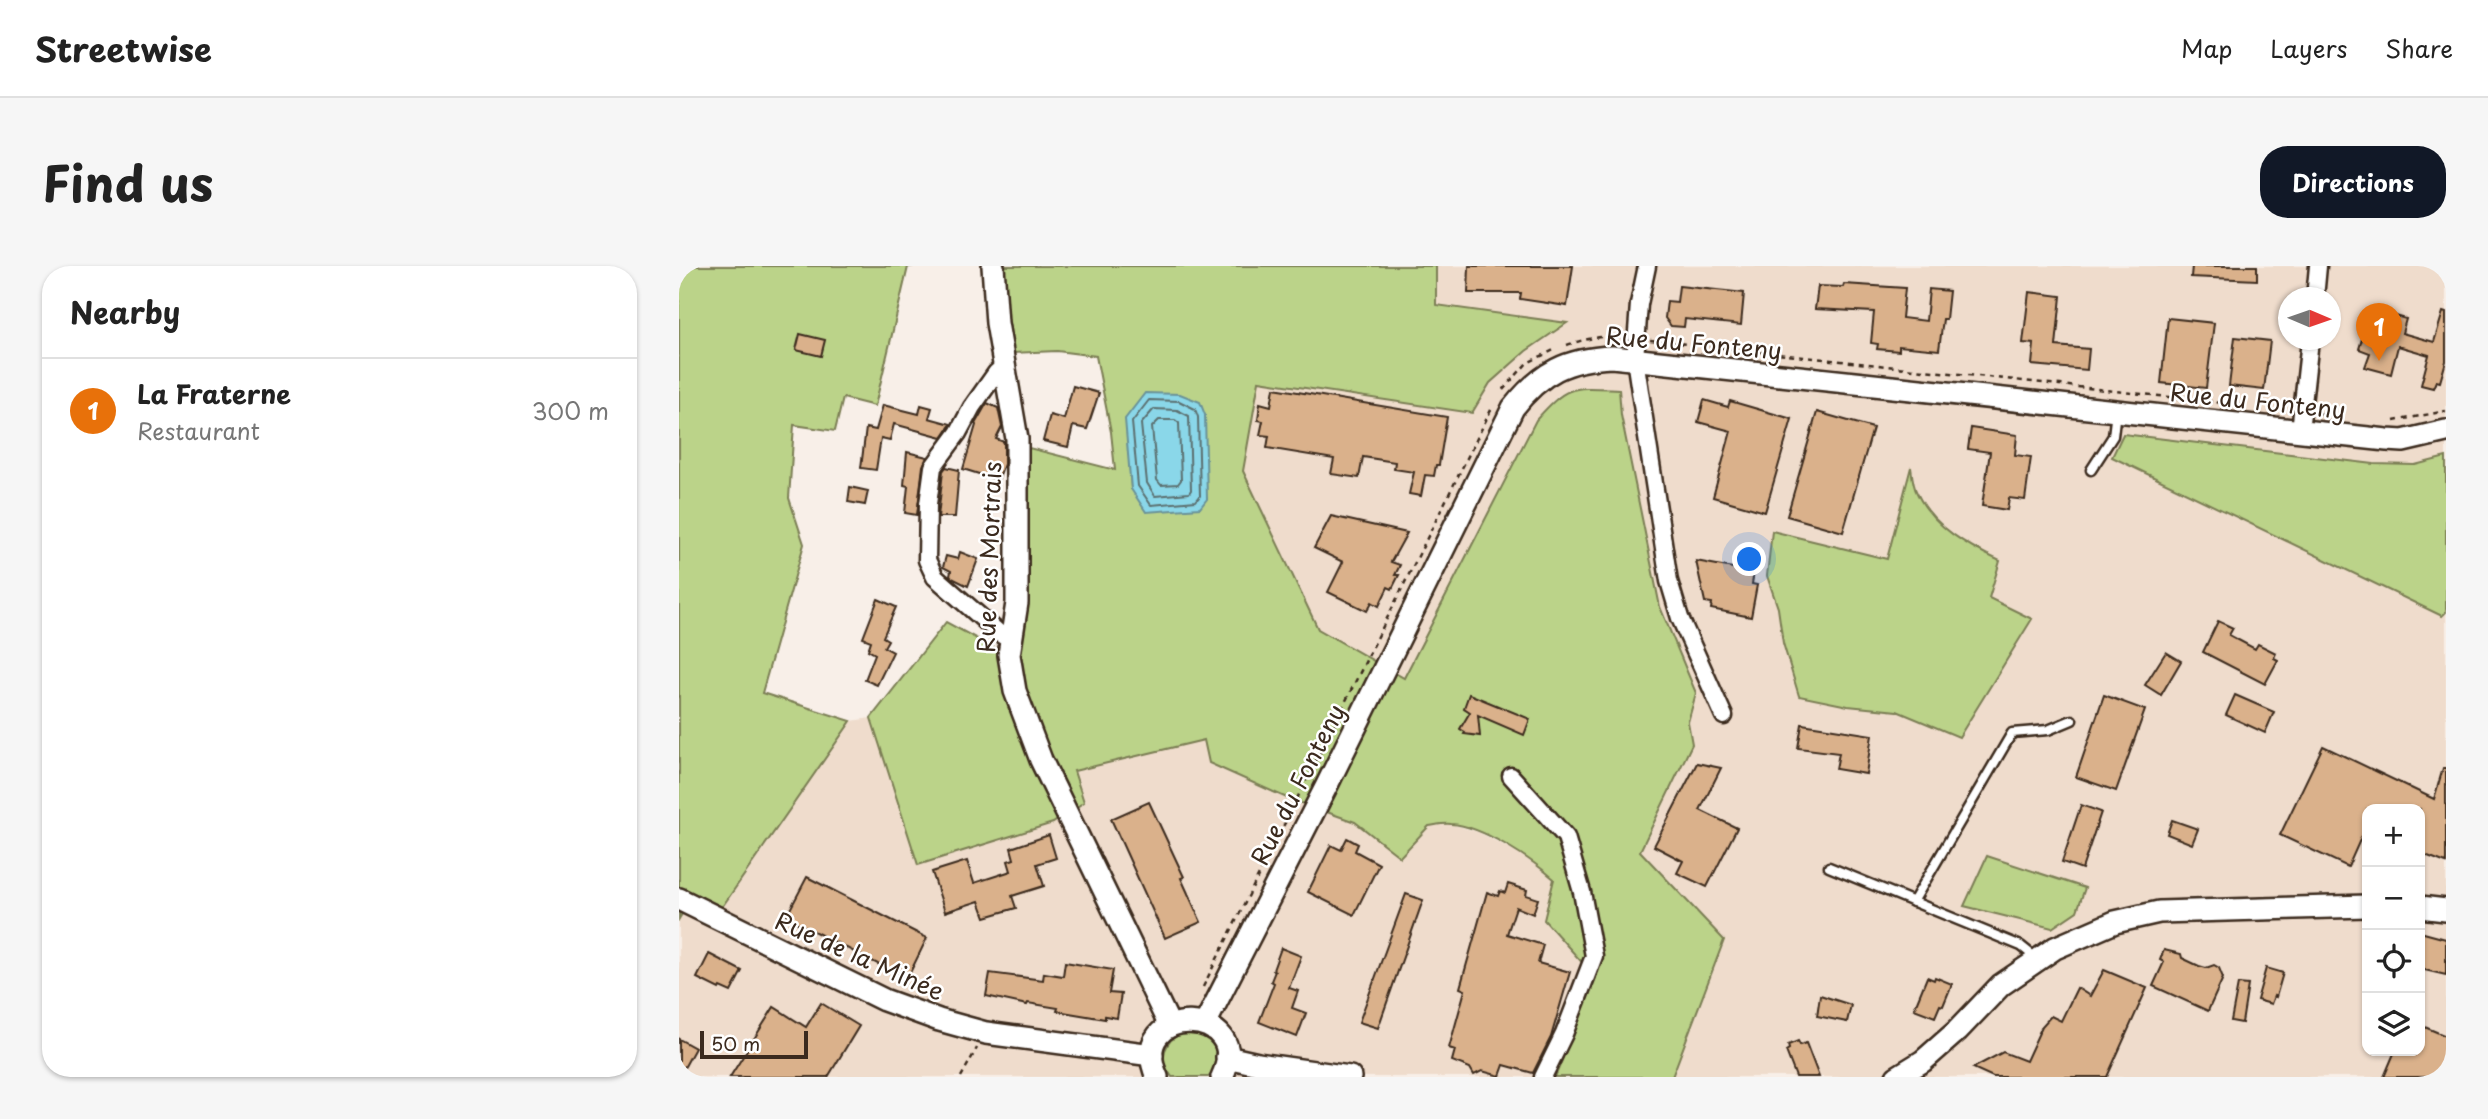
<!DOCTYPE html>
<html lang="en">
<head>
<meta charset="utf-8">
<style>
	:root { --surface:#fff; --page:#f6f6f6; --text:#222; --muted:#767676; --line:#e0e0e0; --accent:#111827 }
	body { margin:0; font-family:"Playpen Sans",sans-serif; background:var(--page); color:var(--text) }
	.controls { position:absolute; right:21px; bottom:21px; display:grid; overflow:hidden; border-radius:14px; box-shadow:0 2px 5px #0004 }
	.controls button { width:63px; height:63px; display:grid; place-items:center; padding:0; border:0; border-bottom:2px solid var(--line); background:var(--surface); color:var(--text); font:35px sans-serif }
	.compass { position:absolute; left:1599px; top:21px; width:63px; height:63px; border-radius:50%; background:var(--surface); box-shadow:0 2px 5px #0004; rotate:92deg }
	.scale { position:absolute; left:21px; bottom:18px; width:108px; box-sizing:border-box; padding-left:7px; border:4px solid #3b2a1e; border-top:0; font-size:19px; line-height:24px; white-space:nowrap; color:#3b2a1e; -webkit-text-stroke:5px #fff; paint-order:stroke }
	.you { position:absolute; left:1071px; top:294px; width:24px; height:24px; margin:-18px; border:5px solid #fff; border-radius:50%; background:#1a73e8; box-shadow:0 0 0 10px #1a73e833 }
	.badge { display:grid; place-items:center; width:46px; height:46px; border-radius:50%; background:var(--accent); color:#fff; font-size:23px; font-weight:700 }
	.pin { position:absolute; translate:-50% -58px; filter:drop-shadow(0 2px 4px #0008) }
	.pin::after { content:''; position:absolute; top:37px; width:24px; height:21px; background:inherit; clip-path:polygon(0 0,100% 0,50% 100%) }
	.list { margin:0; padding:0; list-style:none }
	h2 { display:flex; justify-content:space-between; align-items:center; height:91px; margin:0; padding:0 28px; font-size:30px }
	h2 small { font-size:23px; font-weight:400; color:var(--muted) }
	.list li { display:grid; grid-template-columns:46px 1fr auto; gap:21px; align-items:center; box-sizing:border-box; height:105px; padding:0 28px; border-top:2px solid var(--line) }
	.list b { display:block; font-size:26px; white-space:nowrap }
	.list p { margin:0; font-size:23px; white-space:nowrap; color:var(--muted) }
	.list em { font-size:23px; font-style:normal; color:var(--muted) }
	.icon { flex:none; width:38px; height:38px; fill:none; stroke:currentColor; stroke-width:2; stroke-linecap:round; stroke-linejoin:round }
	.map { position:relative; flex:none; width:1767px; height:811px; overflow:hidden; border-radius:28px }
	header { display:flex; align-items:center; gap:42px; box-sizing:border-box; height:98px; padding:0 35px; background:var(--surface); border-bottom:2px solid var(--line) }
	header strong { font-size:33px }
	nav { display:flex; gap:38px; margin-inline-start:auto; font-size:24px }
	.intro { display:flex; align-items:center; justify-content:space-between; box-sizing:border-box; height:168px; padding:0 42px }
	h1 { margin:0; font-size:49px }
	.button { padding:18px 32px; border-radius:28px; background:var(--accent); color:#fff; font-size:24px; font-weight:700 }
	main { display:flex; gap:42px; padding:0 42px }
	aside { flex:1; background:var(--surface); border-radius:28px; box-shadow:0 2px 5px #0004 }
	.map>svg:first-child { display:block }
	.built { fill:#efdccc; fill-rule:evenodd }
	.green { fill:#bbd389; stroke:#7b7e54; stroke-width:2; fill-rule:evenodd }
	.water { fill:#8ad7e9; stroke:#6a9298; stroke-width:2 }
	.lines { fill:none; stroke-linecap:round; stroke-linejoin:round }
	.shore { stroke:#5b6f6f; stroke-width:2 }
	.building { fill:#dab18b; stroke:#3b2a1e; stroke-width:2 }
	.lane-casing { stroke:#3b2a1e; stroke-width:13 }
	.street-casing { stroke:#3b2a1e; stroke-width:21 }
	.secondary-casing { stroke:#3b2a1e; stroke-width:26 }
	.path { stroke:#3b2a1e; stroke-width:2.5; stroke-dasharray:5 5; stroke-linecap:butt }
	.lane { stroke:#fff; stroke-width:8 }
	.street { stroke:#fff; stroke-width:16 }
	.secondary { stroke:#fff; stroke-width:21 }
	.labels { text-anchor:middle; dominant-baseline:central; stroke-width:5; stroke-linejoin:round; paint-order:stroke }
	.street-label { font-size:24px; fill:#3b2a1e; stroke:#fff }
</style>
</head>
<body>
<header>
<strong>Streetwise</strong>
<nav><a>Map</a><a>Layers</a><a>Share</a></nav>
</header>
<div class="intro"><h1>Find us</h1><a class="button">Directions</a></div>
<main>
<aside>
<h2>Nearby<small></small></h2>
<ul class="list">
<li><span class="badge" style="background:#e8710a">1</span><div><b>La Fraterne</b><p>Restaurant</p></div><em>300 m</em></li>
</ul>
</aside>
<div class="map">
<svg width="1767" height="811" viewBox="0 0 1767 811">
	<rect width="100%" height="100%" fill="#f8efe8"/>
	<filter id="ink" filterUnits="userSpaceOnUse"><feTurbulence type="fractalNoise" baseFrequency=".0143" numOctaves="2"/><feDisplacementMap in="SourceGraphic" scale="14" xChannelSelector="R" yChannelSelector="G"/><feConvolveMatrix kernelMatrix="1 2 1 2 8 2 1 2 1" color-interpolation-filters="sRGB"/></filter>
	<g filter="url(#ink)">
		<g class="built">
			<path d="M757,0H1767V811H993L1045,674L960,585L1013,478L1009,456L1017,427L981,341L942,149L940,123L901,121L878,130L857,154L725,412L639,363L564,204L579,115L793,147L811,117L847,85L887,58L757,39ZM1610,32H1652V74H1610ZM1688,543H1741V785H1688Z"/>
			<path d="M192,452L239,599L395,505L525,473L530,498L608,532L676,556L721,591L750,560L772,558L799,566L850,592L875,613L865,654L917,712L876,811H0V653L15,628L43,641L172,455Z"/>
		</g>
		<g class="green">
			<path d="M0,0H235L229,1L196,140L164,132L156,165L115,159L110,232L125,278L83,427L172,455L43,641L15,628L0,653Z"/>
			<path d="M322,0H757V39L888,57L847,85L811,117L793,147L580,115L564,205L639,363L725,412L857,154C889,118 893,121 940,123L942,149L981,341L1017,427L1009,456L1013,478L961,585L1045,674L993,811H876L917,712L865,654L875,613C852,593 804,560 772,558C765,557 757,559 750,560L721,591L676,556L608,532L530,497L525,474L395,505L405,536L374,557L239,599L192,452L267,356L324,387L345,358L350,263L346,181L436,204L432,166L417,90L378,85L333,87ZM450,190L521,242L452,223Z"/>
			<path d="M1444,168L1695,198L1736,199L1767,191V346L1763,350L1433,191Z"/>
			<path d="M1232,201C1233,209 1234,220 1238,227C1254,261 1289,280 1321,295L1310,332L1353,353L1280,471L1218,445L1169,440L1120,430L1104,377L1099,342L1088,310L1093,265L1208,293Z"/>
			<path d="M1308,590L1406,622L1398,645L1373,662L1285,640Z"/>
			<path d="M505,766C532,769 549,786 529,811H493C478,793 485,774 505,766Z"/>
		</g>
		<path class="water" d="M466,127L501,128L521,136L526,149L528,233L521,242L467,246L452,223L446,153Z"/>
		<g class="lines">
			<g class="shore">
				<path d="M470,134L500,135L516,143L519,151L521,230L517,235L472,239L459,220L453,156Z"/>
				<path d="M475,143L498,144L510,150L512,224L510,227L476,230L468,217L462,158Z"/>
				<path d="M480,154H496L500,157L502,214L499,218L482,219L478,214L473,161Z"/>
			</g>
		</g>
		<g class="building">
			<path d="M790,0H894L888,40L841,33L842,27H789Z"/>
			<path d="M1513,0H1578V14L1512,11Z"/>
			<path d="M1165,18L1226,22L1223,52L1247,55L1250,23L1270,25L1267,53H1264L1260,84L1220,80V85L1198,83L1199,78L1192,77L1195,46L1136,43L1139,20L1164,21Z"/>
			<path d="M1000,20L1065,27L1062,59L1006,53L1005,61L992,60L986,52L988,35L998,36Z"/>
			<path d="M1350,26L1382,30L1377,80L1410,83L1408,104L1353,99L1355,78L1344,77Z"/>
			<path d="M1692,43L1727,53L1723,67L1755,76L1764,46L1767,47V95L1761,116L1757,115L1754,122L1742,119L1750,89L1719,80L1712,108L1686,101L1691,87L1680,83Z"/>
			<path d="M1489,52L1535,57L1527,122L1482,117Z"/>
			<path d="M121,68L146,74L142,90L117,84Z"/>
			<path d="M1556,71L1591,75L1585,124L1550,120Z"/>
			<path d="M394,120L420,127L408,163L394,160L389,181L364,175L371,149L385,153Z"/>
			<path d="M595,122L768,151L760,199H757L755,210L746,209L742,230L730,228L735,206L715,203L716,196L684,191L680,212L652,208L655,193L588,182L590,170L581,169L584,155L579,154L581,137L592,140Z"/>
			<path d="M1025,134L1049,141L1051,135L1113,153L1086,246L1034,231L1052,165L1019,156Z"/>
			<path d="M308,137L319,142L323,161L317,173L325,176V198L319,214L284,203L297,159L296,158Z"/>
			<path d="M204,139L240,148L242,139L253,142L250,152L272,158L263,171L215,158L211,174L202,172L197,204L182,202L187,162L197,164Z"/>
			<path d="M1138,146L1194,162L1164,266L1108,250Z"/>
			<path d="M1292,162L1338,169L1336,189L1352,191L1346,234L1330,232L1328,244L1303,240L1311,186L1289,183Z"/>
			<path d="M228,186L248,191L244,200L238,249L226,247L229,220L225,219Z"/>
			<path d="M267,201L280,204L276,251H259L264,205Z"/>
			<path d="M171,221L189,225L186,239L169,236Z"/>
			<path d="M652,250L728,267L712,296L721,299L716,309H720L713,323L709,321L700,340L693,336L688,345L649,326L664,296L635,282Z"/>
			<path d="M281,286L299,293L289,320L273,312L271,310L272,305L264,301L267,290L279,293Z"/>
			<path d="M1017,295L1075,306L1073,318L1078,319L1072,351L1032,343L1033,337L1026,336Z"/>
			<path d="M199,333L217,341L204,371L209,374L205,381L214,386L198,419L186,414L196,388L189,384L192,375L184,372Z"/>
			<path d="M1539,355L1554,362L1550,369L1576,383L1579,378L1597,387L1595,392L1599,394L1586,418L1524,386Z"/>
			<path d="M1487,386L1502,395L1482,429L1466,419Z"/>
			<path d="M790,428L851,453L845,469L799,449L801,470L785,468L786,466L781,463L791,446L785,442Z"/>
			<path d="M1425,429L1466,444L1437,525L1397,511Z"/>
			<path d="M1556,429L1595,446L1586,467L1547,449Z"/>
			<path d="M1123,458L1193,469L1187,508L1157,503L1160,487L1119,482Z"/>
			<path d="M1644,480L1755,533L1764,502H1767V597L1741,587V543H1688V569L1684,567L1669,601L1601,569Z"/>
			<path d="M1018,497L1042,502L1021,544L1058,562L1028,621L998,607L1004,595L975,580Z"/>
			<path d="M470,536L505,611L502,612L522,656L486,672L432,553Z"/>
			<path d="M1402,539L1422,546L1403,603L1383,596Z"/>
			<path d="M1493,554L1519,563L1513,578L1488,568Z"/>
			<path d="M370,569L377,592L358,598L365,620L333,630L337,642L306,651L300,635L266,646L253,606L288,595L295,617L332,605L329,595L335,593L332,582Z"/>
			<path d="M668,572L679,578L676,585L700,598L675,649L629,626L652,579L662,584Z"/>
			<path d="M128,611L248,672L228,713L107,651Z"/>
			<path d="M829,618L848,624L847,629L859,633L854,648L837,641L828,668L864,679L859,697L891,706L872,771L854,807L825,799L821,810L803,805L795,809L791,802L773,795L776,784L770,782L786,724L781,722L808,626L819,630L821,625L826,627Z"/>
			<path d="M727,628L744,634L699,762L680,756Z"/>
			<path d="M1741,666L1767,673V709L1741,703Z"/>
			<path d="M602,682L622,690L610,722L619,725L613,742L627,747L618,771L580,756L595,717L592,715L596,705L594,704Z"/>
			<path d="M1485,684L1502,688L1503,692L1520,700L1527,702L1535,699L1540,702L1544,712L1529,745L1474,720L1485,696L1481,694Z"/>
			<path d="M30,688L63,705L52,726L41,721L40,723L18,712Z"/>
			<path d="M386,696L434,704L430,727L442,728L438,752L426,750V753L378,745L379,742L349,737L348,739L307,730L311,707L364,714L365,707L384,710Z"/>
			<path d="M1587,702L1604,707L1597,731L1595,730L1592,738L1578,734Z"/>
			<path d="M1425,704L1468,722L1428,811H1314L1294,802L1324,786L1347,795L1363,760L1372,750L1382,755L1398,722L1411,730Z"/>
			<path d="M1248,711L1255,714L1256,711L1273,718L1264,740L1261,739L1256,751L1235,743Z"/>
			<path d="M1559,718L1569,719L1563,757L1552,755Z"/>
			<path d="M1141,729L1172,739L1168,756L1138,750Z"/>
			<path d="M142,737L180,760L149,811H51L95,741L127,761Z"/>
			<path d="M1741,759L1767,770V811H1705L1716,785H1741Z"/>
			<path d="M0,773L16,782L0,811Z"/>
			<path d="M1119,775L1121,779L1127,777L1140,811H1117L1107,785L1110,783L1109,779Z"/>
		</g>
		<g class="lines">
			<g class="lane-casing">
				<g id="lane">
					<path d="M1412,204L1434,170L1437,145"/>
					<path d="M1150,601L1342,680L1357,692"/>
					<path d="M1234,636L1333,467L1369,464L1393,454"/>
				</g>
			</g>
			<g class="street-casing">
				<g id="street">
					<path d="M968,0L960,38L956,93L990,315L1001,352L1045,450"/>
					<path d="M1636,32L1639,0"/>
					<path d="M326,99L317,107L293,141L279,167L254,201L249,238L248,294L256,311L321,368L331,374"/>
					<path d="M1621,165L1631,74"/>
					<path d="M832,510L887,571L903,626L915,690L885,768L864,811"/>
				</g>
			</g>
			<g class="secondary-casing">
				<g id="secondary">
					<path d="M314,0L318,57L338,173V337L330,389L336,425L362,494L491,760"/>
					<path d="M0,633L205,734L260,754L307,767L473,789"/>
					<path d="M1741,641L1767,644"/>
					<path d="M526,758L647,521L834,142C862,106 888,93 933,91L1708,174L1724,175L1767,165"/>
					<path d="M548,791L579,798L671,811"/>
					<path d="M478,811C445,736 577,740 543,811"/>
					<path d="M1218,811L1244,795L1278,765L1322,719L1376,682L1436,656L1480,646L1688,640"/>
				</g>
			</g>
			<g class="path">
				<path d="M971,74L1563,139"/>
				<path d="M888,79C905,73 925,69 943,71"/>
				<path d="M824,124L848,97L875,84"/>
				<path d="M1639,147L1660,150"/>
				<path d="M1715,155L1767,145"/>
				<path d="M524,721L813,142"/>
				<path d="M282,811L298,782"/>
			</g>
			<use href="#lane" class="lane"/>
			<use href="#street" class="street"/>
			<use href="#secondary" class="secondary"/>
		</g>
	</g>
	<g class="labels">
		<g class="street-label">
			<text transform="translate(1015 76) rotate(5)">Rue du Fonteny</text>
			<text transform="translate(1579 134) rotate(6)">Rue du Fonteny</text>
			<text transform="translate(309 291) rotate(-88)">Rue des Mortrais</text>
			<text transform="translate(618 518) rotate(-63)">Rue du Fonteny</text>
			<text transform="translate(181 689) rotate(24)">Rue de la Minée</text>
		</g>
	</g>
</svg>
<div class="controls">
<button>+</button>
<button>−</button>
<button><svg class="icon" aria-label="locate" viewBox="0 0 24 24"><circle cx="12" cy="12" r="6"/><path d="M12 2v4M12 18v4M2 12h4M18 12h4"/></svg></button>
<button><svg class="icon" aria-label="layers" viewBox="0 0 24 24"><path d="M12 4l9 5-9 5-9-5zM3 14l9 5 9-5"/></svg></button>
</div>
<svg class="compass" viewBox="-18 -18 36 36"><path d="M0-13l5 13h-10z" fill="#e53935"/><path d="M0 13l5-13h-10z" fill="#767676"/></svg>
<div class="scale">50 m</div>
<div class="you"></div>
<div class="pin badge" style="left:1700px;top:95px;background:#e8710a">1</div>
</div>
</main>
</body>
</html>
